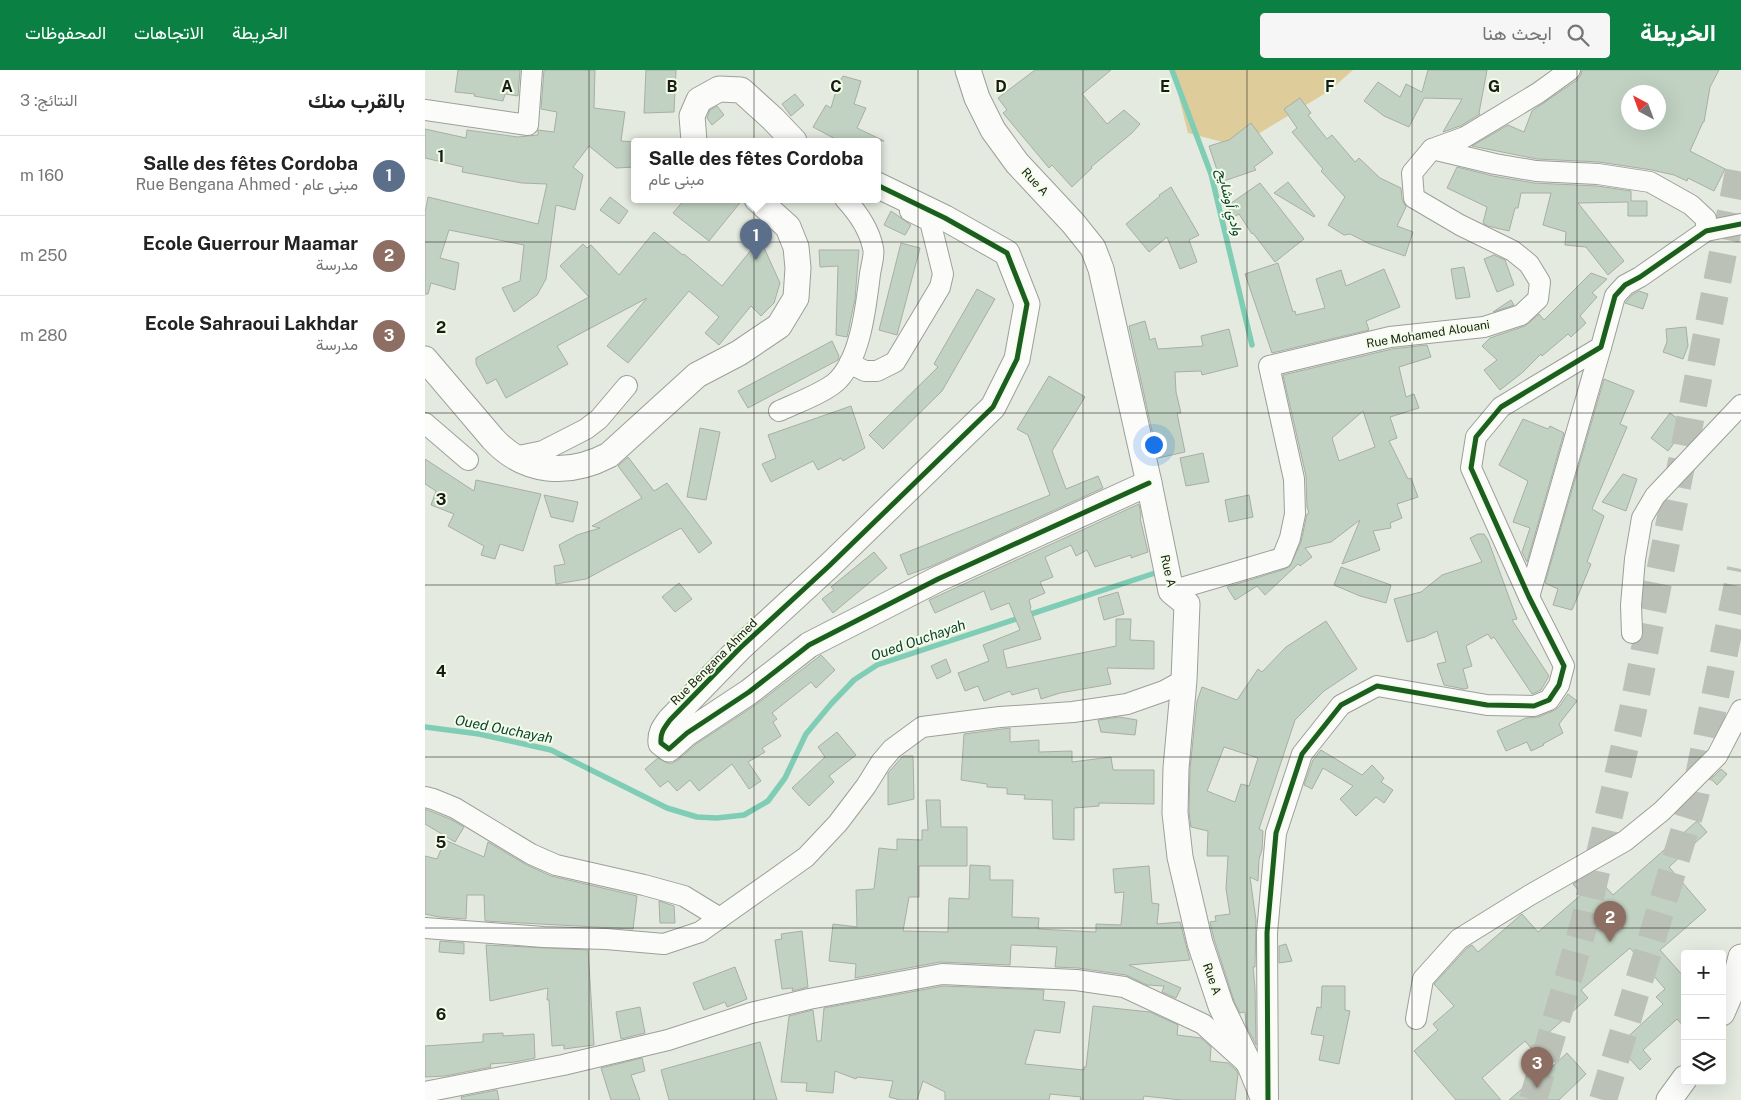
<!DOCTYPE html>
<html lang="ar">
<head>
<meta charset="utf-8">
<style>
	:root { --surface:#fff; --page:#f6f6f6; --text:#222; --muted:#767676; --line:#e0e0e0; --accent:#0b8043 }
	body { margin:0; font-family:"Public Sans",Vazirmatn,sans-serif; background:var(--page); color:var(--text); direction:rtl }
	.controls { position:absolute; right:15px; bottom:15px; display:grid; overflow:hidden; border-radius:5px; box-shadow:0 5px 20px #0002 }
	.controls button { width:45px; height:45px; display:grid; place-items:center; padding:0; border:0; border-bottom:1px solid var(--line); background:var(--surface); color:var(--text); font:25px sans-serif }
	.compass { position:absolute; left:1196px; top:15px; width:45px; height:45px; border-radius:50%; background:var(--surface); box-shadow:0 5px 20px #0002; rotate:319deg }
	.you { position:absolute; left:728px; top:374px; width:18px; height:18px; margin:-12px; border:4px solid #fff; border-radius:50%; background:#1a73e8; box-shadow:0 0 0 8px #1a73e833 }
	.badge { display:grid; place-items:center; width:32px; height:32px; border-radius:50%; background:var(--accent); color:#fff; font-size:16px; font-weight:700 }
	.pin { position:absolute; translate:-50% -41px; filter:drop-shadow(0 1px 2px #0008) }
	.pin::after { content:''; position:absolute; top:26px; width:18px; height:15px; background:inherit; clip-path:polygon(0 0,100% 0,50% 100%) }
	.popup { position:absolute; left:206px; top:68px; width:250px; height:65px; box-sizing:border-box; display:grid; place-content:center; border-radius:5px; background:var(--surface); filter:drop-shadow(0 1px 4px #0005); font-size:16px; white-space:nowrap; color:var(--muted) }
	.popup b { font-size:19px; color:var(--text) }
	.popup::after { content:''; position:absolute; left:50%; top:100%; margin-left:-10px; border:10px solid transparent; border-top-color:var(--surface) }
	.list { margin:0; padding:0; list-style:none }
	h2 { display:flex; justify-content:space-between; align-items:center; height:65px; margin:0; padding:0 20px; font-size:21px }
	h2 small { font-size:16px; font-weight:400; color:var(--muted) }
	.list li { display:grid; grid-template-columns:32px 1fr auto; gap:15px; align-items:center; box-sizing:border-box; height:80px; padding:0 20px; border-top:1px solid var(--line) }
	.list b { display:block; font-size:19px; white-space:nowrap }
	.list p { margin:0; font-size:16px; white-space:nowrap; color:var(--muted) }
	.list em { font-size:16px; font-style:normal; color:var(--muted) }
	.icon { flex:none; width:28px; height:28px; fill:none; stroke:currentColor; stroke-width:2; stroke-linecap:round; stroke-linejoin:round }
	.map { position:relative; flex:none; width:1316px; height:1030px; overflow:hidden; direction:ltr }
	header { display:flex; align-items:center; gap:30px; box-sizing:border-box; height:70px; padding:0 25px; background:var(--accent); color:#fff }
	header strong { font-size:24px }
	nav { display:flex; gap:28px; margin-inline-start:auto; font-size:18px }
	.search { width:350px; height:45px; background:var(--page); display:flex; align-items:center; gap:12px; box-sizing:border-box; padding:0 18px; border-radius:5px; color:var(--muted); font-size:19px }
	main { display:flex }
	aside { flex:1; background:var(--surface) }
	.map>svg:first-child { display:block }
	.green { fill:#decd9b }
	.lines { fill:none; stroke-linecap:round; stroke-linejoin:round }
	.stream { stroke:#80cdb6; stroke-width:5.5 }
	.building { fill:#c1d2c2; stroke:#a8aea6; fill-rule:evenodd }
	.motorway-tunnel { stroke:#bbc1b7; stroke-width:28; stroke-dasharray:28 14; stroke-linecap:butt }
	.minor-casing { stroke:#9ca098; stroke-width:22 }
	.tertiary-casing { stroke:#9ca098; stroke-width:27 }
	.minor { stroke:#fbfcfa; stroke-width:20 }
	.tertiary { stroke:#fbfcfa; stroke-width:25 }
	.cycleway-casing { stroke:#f2fde7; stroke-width:8 }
	.cycleway { stroke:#1b5e20; stroke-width:5 }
	.grid { fill:none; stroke:#191c15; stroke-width:1; stroke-opacity:0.55 }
	.labels { text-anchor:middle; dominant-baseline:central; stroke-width:4; stroke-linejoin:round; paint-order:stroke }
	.street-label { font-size:12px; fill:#191c15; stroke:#f2fde7 }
	.water-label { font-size:14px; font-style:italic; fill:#0f4034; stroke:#f2fde7 }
	.grid-label { font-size:16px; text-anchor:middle; font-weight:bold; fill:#191c15; stroke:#f2fde7; stroke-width:4; stroke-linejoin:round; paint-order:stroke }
</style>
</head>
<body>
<header>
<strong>الخريطة</strong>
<div class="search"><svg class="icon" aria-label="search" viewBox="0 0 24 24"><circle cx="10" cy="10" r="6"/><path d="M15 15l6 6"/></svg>ابحث هنا</div>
<nav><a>الخريطة</a><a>الاتجاهات</a><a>المحفوظات</a></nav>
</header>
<main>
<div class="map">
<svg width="1316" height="1030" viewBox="0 0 1316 1030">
	<rect width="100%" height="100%" fill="#e4eadf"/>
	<path class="green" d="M747,0H928L904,21L813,76L763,63Z"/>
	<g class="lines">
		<g class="stream">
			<path d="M747,0L786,104L827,275"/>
			<path d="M0,657L54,664L126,680L242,738L272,747L292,748L319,745L343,731L360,708L381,664L406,634L429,610L452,595L736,501"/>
		</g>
	</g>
	<g class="building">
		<path d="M33,0H95L93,26L80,24L78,31L49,26L50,24L30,22Z"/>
		<path d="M119,0H170L169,38L200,42L196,71L210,72V97L191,98L164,76L148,97L158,105L150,140L131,135L121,209L112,225L89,242L77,218L95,211L99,175L24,160L15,188L34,193L30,220L6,213L3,224H0V143L3,127L113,154L122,114L97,113L37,102L38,97L0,88V59L41,68L42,60L93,67L113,65V60L129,62L132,42L116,39Z"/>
		<path d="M221,0H251L249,42L219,43Z"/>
		<path d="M610,0H686L657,24L682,54L699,40L715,54L707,63L666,97L667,98L647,117L627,95L624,98L578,43L582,40L573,28Z"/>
		<path d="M1003,0H1062L1054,43L1055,44L1035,56L1018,62L1037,29L999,28L984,57L959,46L939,31L953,12L975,27L981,14L997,22Z"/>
		<path d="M1157,0H1294L1285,17L1279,52H1278L1265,81L1300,99L1289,121L1263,108L1262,111L1249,105L1227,100L1174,92L1112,89L1047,76L1083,55L1099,62L1107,41L1152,10L1156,5ZM1204,22H1234V52H1204Z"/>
		<path d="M418,6L436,11L429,34L441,38L432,58L459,71H414L388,57L401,35L406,38L413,14Z"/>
		<path d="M370,24L379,35L366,46L357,34Z"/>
		<path d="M875,28L886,43L883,45L902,69L907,65L930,92L934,88L955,108L976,118L977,129L981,137L972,156L988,162L980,186L945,174L925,164L919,165L903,155L920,127L896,101L898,99L867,62L872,58L859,39Z"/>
		<path d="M292,36L299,45L287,55L282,48L285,40Z"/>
		<path d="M826,53L848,83L829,97L831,100L796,112L784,76L804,70Z"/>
		<path d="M1032,97L1068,106L1109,113L1172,116L1206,121V131H1222V146H1203V132L1153,133L1199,191L1183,205L1161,177L1140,175L1141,162L1118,155L1126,123H1096L1093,138H1090L1084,161L1063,156L1058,153L1062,137L1022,118Z"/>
		<path d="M863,112L890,146L889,147L849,123Z"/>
		<path d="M835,113L879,169L850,192L828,163L827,164L814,144L809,147L802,136Z"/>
		<path d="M746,117L774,165L764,170L772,192L755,199L742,167L724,182L701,154L735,126L734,125Z"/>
		<path d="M185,127L203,141L194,154L175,140Z"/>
		<path d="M260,129H318L284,171L248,143Z"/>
		<path d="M466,141L486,155L480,165L459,155Z"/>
		<path d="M229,162L258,185L259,184L297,216L335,169L355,213L349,233L336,246L326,236L294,275L280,263L294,247L264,221L203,293L182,276L222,228L132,276L143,294L81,328L71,309L62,314L51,294V288L164,227L135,196L158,174L162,178L166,175L194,205Z"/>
		<path d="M476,173L495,178L472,265L454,260Z"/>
		<path d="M394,180H434L430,229L422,267L411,265L413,196L395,197Z"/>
		<path d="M1069,185L1080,190L1089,215L1072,222L1059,189Z"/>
		<path d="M853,193L868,242L870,241L871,245L900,238L891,209L916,200L921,216L959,199L975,237L941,251L944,260L847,283L820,204Z"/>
		<path d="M1039,197L1045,227L1031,229L1026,199Z"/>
		<path d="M1166,203L1182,209L1167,223L1172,227L1155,246L1161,253L1146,267L1143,264L1117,286L1116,284L1098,302L1075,320L1059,300L1072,290L1057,276L1065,268L1100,256L1114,244L1119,250Z"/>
		<path d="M552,219L570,229L517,321L458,379L444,365L513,297L509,294Z"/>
		<path d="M1214,221L1223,224L1218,239L1200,233L1207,225Z"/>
		<path d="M1086,230L1089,235L1068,242Z"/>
		<path d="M720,251L725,270L730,268L733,279L778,276L776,266L804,259L813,296L777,305L776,301L750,302L751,322L756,343H752L760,382L733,388L704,256Z"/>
		<path d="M1261,257L1263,276L1258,289L1238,282L1242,272L1241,259Z"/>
		<path d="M407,271L414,286L413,290L323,338L313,321Z"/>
		<path d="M1002,275L1006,287L974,297L981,327L989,324L994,338L965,347L972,368L964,371L983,409L986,408L993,427L972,434L977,448L965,453L966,458L948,461L955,480L917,494L935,450L906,472L880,478L887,487L875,496L873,494L840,525L832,516L810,530L802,517L860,499L865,496L876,472L882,444L884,443L882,437L881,406L858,305L967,279ZM938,341L950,377L914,391L907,368Z"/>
		<path d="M624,306L660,327L627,381L641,419L673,406L678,418L507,496L483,505L475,485L625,425L603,365L592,359Z"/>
		<path d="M1179,309L1209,321L1195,354L1202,357L1167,439L1179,446L1162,492L1166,494L1147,540L1128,535L1133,519L1120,513Z"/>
		<path d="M426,336L440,378L418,391L416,388L393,400L388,391L346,412L337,394L351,388L343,365Z"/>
		<path d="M1245,343L1262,356L1243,381L1226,368Z"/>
		<path d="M1098,349L1123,359L1125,356L1139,363L1102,492L1097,482L1105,458L1088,452L1103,411L1074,395Z"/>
		<path d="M275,358L295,362L281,430L262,427Z"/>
		<path d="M778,383L784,412L761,416L755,388Z"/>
		<path d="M203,387L229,421L242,413L287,473L274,483L256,458L161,509L131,514L129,496L140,494L134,475L152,465L175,458L167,456L217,428L193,396Z"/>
		<path d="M0,389L49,421L51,410L116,424L98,481L75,474L70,489L56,485L59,476L23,456L29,444L6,435L11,421L0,414Z"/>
		<path d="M1198,404L1212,409L1201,441L1177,432Z"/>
		<path d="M119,425L153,432L148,452L126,447Z"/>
		<path d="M824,425L828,447L804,452L800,430Z"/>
		<path d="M714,434L716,447L715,448L723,482L706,488V485L670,497L662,480L651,486L646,475L620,487L628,507L615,512L620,523L604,530L606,538H605L616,569L578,580L582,598L691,576V549H706L705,570L729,571V599L682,598L686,614L635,623L616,629L613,618L587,625L585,621L559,631L553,616L540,621L533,603L564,591L558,575L595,560L584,533L566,540L559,521L510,543L504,530Z"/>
		<path d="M1053,464H1059L1063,470L1092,549L1087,550L1124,606L1116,620L1107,624L1069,567L1066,569L1063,564L1041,576L1047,596L1038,599L1043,618L1039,619L1019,615L1012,594L1021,592L1012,561L1000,567L982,572L969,529L996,522L1017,505L1057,492L1045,468Z"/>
		<path d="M449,482L462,498L408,543L397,529L409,520L406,517Z"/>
		<path d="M916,497L966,515L961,533L935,526L909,515Z"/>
		<path d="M254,513L267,529L250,542L237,527Z"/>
		<path d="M693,522L699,544L679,550L673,528Z"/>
		<path d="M901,551L932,599L899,621L870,650L834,759L838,761L837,780L834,789L833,811L825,807L831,850L830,897H828L830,918L831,975L821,955L820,942L815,943L809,931L789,869L785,852L791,851L790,846L805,844L801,819L803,786H782L783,761L766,757L764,742L765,699L772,631L777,617L812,630L833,599L837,602L861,577ZM799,677L833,688L824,716L816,714L810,732L782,721Z"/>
		<path d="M396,585L410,600L391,618L386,612L347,643L352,649L348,652L356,666L337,678L340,682L323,692L336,711L324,719L307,694L274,721L265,710L252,721L243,711L235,717L220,699L233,688L242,693H247L253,690L271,674L332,634Z"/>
		<path d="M521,589L526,602L512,609L506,596Z"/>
		<path d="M1143,624L1152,631L1134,654L1138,663L1118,674L1119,675L1106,681L1102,672L1081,681L1072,661L1101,648L1113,647L1128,641L1134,637Z"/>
		<path d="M694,647L712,650L710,665L676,662L673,650Z"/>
		<path d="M585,658V672L614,670V682L647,681V692L686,687L688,700H729V734L674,733V736L649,738V770L628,769L627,730L599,729L600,725L582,724V718L562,717V714L536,710L539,664Z"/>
		<path d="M412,662L431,685L404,706L409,712L384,736L367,718L400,687L393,677Z"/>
		<path d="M896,680L937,705L947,695L959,708L956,712L968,720L959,733L951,727L931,746L915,729L928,716L898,698L887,719L879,715L888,690Z"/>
		<path d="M478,686H488L489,729L463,735V703Z"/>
		<path d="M1296,699L1302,704L1292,715L1286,709Z"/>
		<path d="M501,730H515L516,757H542V796H494V827H484L478,861L523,862L524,828L544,829L545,795L565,796V810H588L587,847L614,848L613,859L671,862V854L696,855L699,822L690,823L688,799L724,796L727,833L734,834L732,854L755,852L765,890L704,895L756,918L751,928L737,922L739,916L722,915L701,905L653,898L630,897L632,877L586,875L585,895L515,892L430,908L431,894L404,891L408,854L432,857L431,820L449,819L454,778L472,780V769L497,770V760H503Z"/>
		<path d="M0,739L25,749L39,757L30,772L0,754Z"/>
		<path d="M1272,751L1282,762L1244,797L1281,840L1235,880L1260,908V958L1252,949L1218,980L1226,989L1215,1000L1193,976L1238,934L1231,927L1240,919L1205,878L1156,920L1163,928L1106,978L1100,971L1057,1008L1076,1030H1031L989,981L1013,960L1008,954L1029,936L1009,914L1042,878L1047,875L1053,882L1097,844L1113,862L1157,824L1148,814L1168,803L1188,825Z"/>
		<path d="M20,770L59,787L63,772L100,794L126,806L212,826L208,859L60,851L59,825H42L41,849L14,847L0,844V786L12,789Z"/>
		<path d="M234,831L249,836L250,853H235Z"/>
		<path d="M377,861L383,917L367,921L368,918L357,919L350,870L357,869L356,864Z"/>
		<path d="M15,871L39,873V884L14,882Z"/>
		<path d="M861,874L867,891L854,893V876Z"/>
		<path d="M61,875L163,880L169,975L139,979V975L127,976L124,930H122L123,918L65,931Z"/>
		<path d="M310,897L322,929L302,937L300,932L279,940L268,913Z"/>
		<path d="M518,916L619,920L618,930L640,932L635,963L610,960L600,994L659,1000V997H661L668,936L725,942L753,955L752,965L776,968L786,977L785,991L803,993L811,1000L813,1004L810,1030H756L719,1026L718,1030H655L656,1027L625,1024L624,1030H520V1022L498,1011L492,1030H475L464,1027L468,1011L432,1007L431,1009L410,1001L408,1023L381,1021L382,1013L356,1012L364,946L388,940L392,971H396L399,938Z"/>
		<path d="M897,916H920V940L925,941L914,994L894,990L899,966L886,964L892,937L896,938Z"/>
		<path d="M215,937L220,963L196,969L191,942Z"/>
		<path d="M78,963V966L109,964L110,988L90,992L65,994L66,997L20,1006L0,1007V976L58,972V964Z"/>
		<path d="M335,972L352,1030H244L236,1000Z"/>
		<path d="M1142,983L1161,1004L1134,1030H1084L1112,1006L1114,1009Z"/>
		<path d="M217,988L220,1001L206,1005L215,1030H186L176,998Z"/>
		<path d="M72,1020L74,1030H37L36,1027Z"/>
	</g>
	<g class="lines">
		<g class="motorway-tunnel">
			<path d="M1108,1030L1159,854L1207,645L1316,91"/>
			<path d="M1178,1030L1270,726L1316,499"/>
		</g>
		<g class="minor-casing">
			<g id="minor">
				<path d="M0,40L103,55L107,0"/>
				<path d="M1007,79L1070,94L1111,101L1173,104L1225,112L1266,135L1281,149V161"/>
				<path d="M425,292L432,297L440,301H452L470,292L515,217L518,204L505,151L485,141"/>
				<path d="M354,341C369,334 404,321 414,309C436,285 441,236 445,204C446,196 450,185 448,178C444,158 433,143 420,129"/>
				<path d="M0,353L43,390"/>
				<path d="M89,387L118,381L161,359L174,349L202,316"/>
				<path d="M746,521L857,488L865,468L870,444L869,409L844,296L965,267L1059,257L1096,245L1113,229L1115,212L1104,194L1088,181L1035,155L989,128L987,103L1007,79L1040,67L1113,23L1145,0"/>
				<path d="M1104,527L1176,277"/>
				<path d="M1207,563L1206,535L1210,489L1217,448L1230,426L1316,335"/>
				<path d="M0,727L8,729L30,738L106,784L131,795L219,815L259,826L295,848"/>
				<path d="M0,858L118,867L181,869L239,874L275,862L381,787L413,753L441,716L456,692L467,679L497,657L575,647L648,642L702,634L739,621L759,610"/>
				<path d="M991,949L998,909L1034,869L1105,825L1200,771L1237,741L1292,686L1316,640"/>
				<path d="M0,1022L138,995L243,970L326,943L384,929L517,904L651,910L699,917L778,954L820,992"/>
				<path d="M843,1030L842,863L851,763L877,684L916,635L952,616L1062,635L1109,636L1124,630L1134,615L1139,596L1104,527L1046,398L1051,367L1076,337L1176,277L1190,226L1200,215L1215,207L1281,161L1316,154"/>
			</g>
		</g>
		<g class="tertiary-casing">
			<g id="tertiary">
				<path d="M543,0L552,28L568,60L592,93L648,153L668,178L676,199L724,413L746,521L762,534L759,610L751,698L750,743L755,787L775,873L796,936L826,998L839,1030"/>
				<path d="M269,71L267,46L274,30L294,19L316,20L348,49L369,71"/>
				<path d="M452,115L520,148L582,183L602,234L592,289L568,337L404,496L315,578L245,650C239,658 235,663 236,673L244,679L262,663L324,622L384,575L513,509L724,413"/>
				<path d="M0,289L68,369C100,404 144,406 184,385L272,305L314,283L354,256L371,228L373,198L371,177L363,157L332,129"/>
				<path d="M1297,943L1309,915L1316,887"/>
				<path d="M1244,1030L1260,1008"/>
			</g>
		</g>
		<use href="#minor" class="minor"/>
		<use href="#tertiary" class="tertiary"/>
		<g class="cycleway-casing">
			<g id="cycleway">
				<path d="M452,115L520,148L582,183L602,234L592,289L568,337L404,496L315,578L245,650C239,658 235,663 236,673L244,679L262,663L324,622L384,575L513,509L724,413"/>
				<path d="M843,1030L842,863L851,763L877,684L916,635L952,616L1062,635L1109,636L1124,630L1134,615L1139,596L1104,527L1046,398L1051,367L1076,337L1176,277L1190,226L1200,215L1215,207L1281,161L1316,154"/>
			</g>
		</g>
		<use href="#cycleway" class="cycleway"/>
	</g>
	<path class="grid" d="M164,0V1030M329,0V1030M493,0V1030M658,0V1030M822,0V1030M987,0V1030M1152,0V1030M0,172H1316M0,343H1316M0,515H1316M0,687H1316M0,858H1316"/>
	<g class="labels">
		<g class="street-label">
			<text transform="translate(610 112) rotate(47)">Rue A</text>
			<text transform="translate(1003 264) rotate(-9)">Rue Mohamed Alouani</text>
			<text transform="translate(743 501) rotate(77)">Rue A</text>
			<text transform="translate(289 592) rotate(-45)">Rue Bengana Ahmed</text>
			<text transform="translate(787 909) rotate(71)">Rue A</text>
		</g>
		<g class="water-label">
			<text transform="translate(805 132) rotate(76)">وادي أوشايح</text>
			<text transform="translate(493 570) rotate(-19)">Oued Ouchayah</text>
			<text transform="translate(79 659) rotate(11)">Oued Ouchayah</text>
		</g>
	</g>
	<g class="grid-label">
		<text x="82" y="22">A</text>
		<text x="247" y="22">B</text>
		<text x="411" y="22">C</text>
		<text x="576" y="22">D</text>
		<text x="740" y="22">E</text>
		<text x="905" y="22">F</text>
		<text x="1069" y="22">G</text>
		<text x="16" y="92">1</text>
		<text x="16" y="263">2</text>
		<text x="16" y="435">3</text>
		<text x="16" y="607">4</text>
		<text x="16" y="778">5</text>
		<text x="16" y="950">6</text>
	</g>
</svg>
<div class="controls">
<button>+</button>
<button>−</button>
<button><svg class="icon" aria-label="layers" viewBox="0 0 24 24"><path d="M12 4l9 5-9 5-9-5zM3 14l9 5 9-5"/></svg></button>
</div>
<svg class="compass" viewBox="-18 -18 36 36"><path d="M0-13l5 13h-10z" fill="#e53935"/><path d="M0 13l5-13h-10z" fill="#767676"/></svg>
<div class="you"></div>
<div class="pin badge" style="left:331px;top:190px;background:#5c6f8a">1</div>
<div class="popup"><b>Salle des fêtes Cordoba</b>مبنى عام</div>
<div class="pin badge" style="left:1185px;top:872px;background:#8d6e63">2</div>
<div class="pin badge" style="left:1112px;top:1018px;background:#8d6e63">3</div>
</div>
<aside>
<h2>بالقرب منك<small>النتائج: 3</small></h2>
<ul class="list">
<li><span class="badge" style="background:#5c6f8a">1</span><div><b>Salle des fêtes Cordoba</b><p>مبنى عام · Rue Bengana Ahmed</p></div><em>160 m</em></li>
<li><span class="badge" style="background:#8d6e63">2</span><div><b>Ecole Guerrour Maamar</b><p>مدرسة</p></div><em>250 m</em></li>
<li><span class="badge" style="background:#8d6e63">3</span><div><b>Ecole Sahraoui Lakhdar</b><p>مدرسة</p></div><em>280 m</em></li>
</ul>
</aside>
</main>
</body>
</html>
